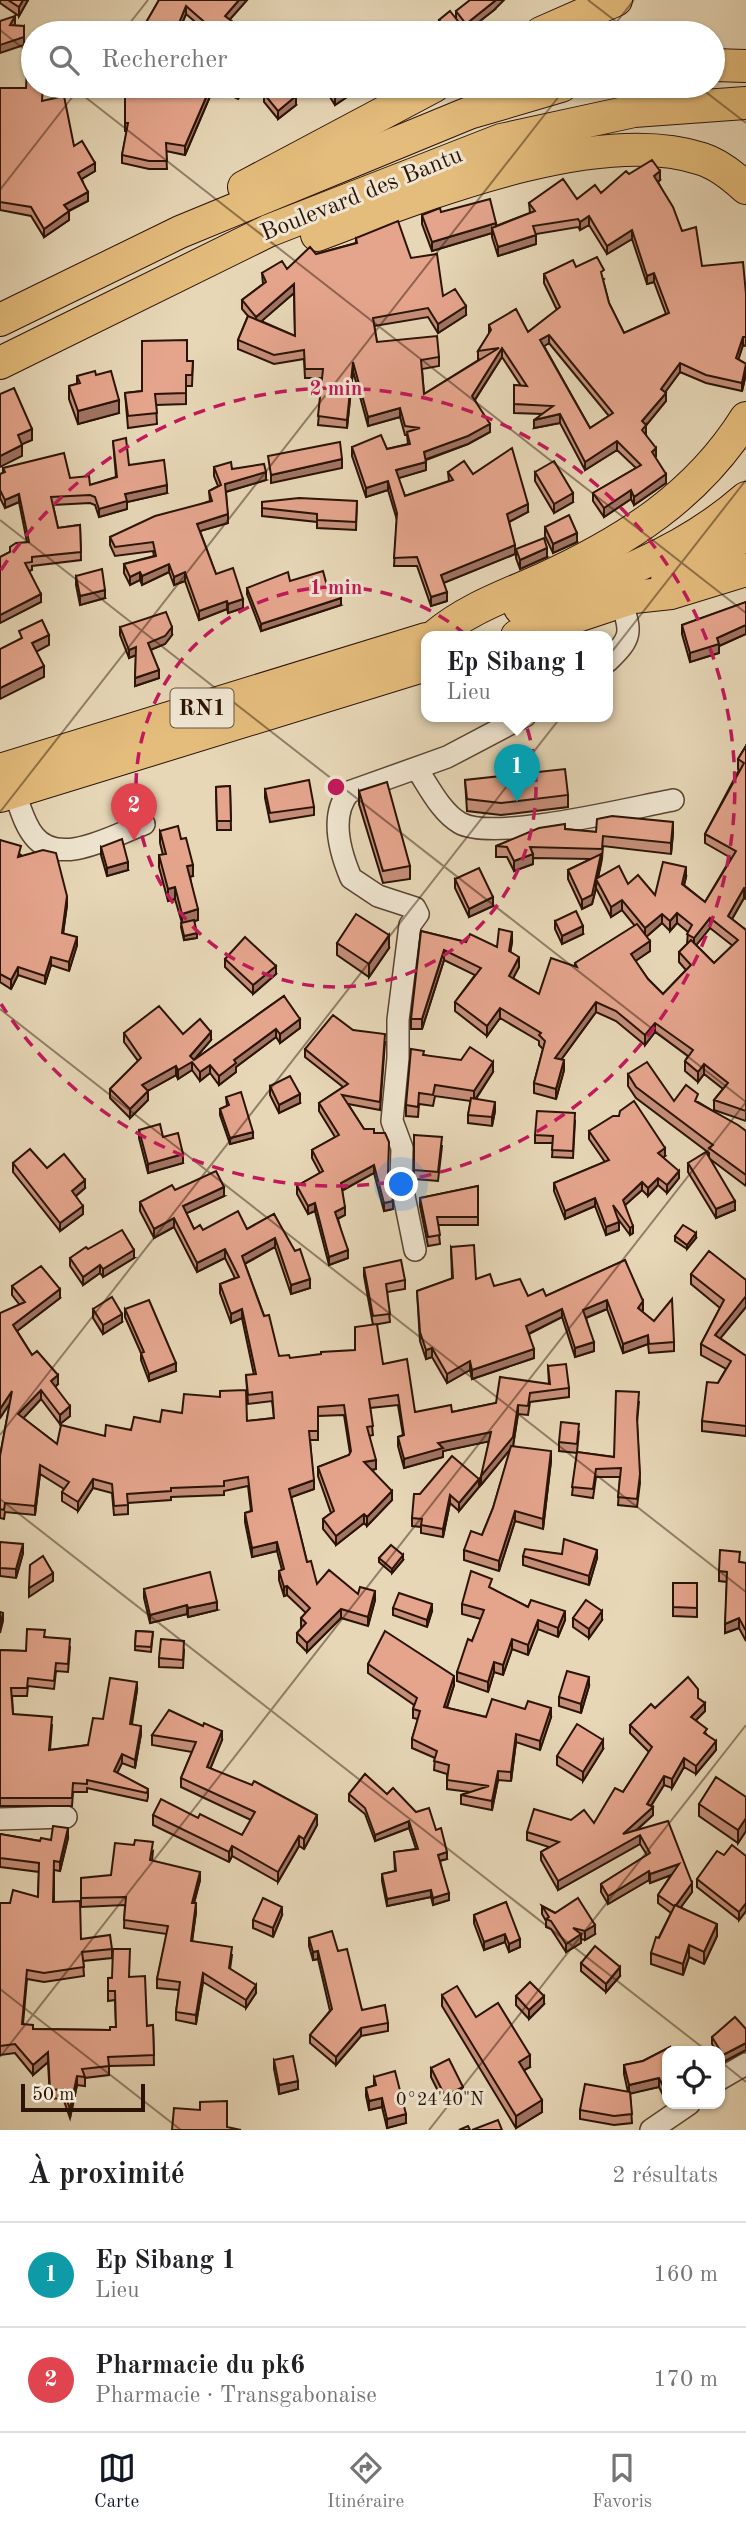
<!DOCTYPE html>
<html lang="fr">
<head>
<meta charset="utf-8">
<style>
	:root { --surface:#fff; --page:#f6f6f6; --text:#202124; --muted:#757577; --line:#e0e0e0; --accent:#111827 }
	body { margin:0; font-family:"Old Standard TT",serif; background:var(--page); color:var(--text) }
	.controls { position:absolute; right:21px; bottom:21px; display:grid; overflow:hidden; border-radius:14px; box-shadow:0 2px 5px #0004 }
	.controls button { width:63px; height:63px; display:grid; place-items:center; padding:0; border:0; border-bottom:2px solid var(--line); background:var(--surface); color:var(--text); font:35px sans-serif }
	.scale { position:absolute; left:21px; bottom:18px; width:124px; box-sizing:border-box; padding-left:7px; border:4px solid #2b1306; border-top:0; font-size:19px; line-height:24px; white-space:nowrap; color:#2b1306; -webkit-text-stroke:5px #efe5d0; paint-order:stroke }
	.you { position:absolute; left:402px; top:1185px; width:24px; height:24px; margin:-18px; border:5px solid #fff; border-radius:50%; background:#1a73e8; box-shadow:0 0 0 10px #1a73e833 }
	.badge { display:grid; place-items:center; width:46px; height:46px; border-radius:50%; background:var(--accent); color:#fff; font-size:23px; font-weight:700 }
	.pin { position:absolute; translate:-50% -58px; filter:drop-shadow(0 2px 4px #0008) }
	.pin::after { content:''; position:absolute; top:37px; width:24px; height:21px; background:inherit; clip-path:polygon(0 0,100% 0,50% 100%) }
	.popup { position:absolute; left:421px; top:631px; width:192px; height:91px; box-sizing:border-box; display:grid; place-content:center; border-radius:14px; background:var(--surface); filter:drop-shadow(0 2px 5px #0005); font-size:23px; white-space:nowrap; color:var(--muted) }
	.popup b { font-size:26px; color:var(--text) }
	.popup::after { content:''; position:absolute; left:50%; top:100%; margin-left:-14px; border:14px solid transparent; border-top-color:var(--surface) }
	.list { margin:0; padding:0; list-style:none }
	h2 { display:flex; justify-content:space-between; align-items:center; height:91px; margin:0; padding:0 28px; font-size:30px }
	h2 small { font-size:23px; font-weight:400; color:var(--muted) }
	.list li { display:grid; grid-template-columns:46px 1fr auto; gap:21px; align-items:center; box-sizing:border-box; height:105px; padding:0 28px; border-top:2px solid var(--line) }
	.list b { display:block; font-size:26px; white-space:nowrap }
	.list p { margin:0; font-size:23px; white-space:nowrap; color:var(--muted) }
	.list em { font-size:23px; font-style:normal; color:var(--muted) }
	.icon { flex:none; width:38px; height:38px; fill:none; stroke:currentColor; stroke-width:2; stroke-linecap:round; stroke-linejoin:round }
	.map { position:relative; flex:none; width:746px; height:2130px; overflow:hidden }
	.search { position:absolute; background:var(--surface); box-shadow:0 2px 5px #0004; left:21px; right:21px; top:21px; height:77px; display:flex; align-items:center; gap:18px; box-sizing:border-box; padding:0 24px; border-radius:38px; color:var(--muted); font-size:26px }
	.sheet { height:301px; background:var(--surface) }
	nav { display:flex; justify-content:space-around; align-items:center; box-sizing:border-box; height:98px; border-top:2px solid var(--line); background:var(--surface); font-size:19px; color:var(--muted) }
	nav a { display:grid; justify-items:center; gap:4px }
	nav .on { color:var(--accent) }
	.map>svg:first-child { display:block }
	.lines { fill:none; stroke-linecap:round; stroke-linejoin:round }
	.minor-casing { stroke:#5a4432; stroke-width:24 }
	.highway-casing { stroke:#2b1306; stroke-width:34 }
	.minor { stroke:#efe5d0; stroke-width:21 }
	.highway { stroke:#e4bc7c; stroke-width:32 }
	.wall { fill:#c58e79; stroke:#2b1306; stroke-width:2; fill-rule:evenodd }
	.shaded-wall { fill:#a07463; stroke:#2b1306; stroke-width:2 }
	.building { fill:#e5a58d; stroke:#2b1306; stroke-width:2; fill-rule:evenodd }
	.ticks { fill:none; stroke:#2b1306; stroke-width:2; stroke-opacity:0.45 }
	.ring { fill:none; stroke:#c2185b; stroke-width:3.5; stroke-dasharray:12 9 }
	.labels { text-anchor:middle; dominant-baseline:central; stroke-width:6; stroke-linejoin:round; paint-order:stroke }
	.shield { fill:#efe5d0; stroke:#665243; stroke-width:2 }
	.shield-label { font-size:23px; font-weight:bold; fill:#2b1306 }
	.street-label { font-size:24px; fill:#2b1306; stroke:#efe5d0 }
	.ticks-label { font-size:18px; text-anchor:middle; fill:#2b1306; stroke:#efe5d0; stroke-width:6; stroke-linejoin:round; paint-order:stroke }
	.centre { fill:#c2185b; stroke:#efe5d0; stroke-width:3.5 }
	.ring-label { font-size:21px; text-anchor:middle; font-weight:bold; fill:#c2185b; stroke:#efe5d0; stroke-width:6; stroke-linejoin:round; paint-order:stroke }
</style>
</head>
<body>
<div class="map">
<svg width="746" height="2130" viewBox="0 0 746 2130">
	<rect width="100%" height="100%" fill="#e7d7b7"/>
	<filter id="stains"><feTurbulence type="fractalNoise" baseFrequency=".00286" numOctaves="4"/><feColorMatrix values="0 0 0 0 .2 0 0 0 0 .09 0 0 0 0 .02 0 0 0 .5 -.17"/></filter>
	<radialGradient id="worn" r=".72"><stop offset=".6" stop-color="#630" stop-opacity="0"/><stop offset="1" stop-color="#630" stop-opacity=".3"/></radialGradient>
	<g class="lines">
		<g class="minor-casing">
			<g id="minor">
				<path d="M608,661C632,638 632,632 621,602"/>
				<path d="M417,769C429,787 441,812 460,823C494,842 630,808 673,800"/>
				<path d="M14,792C20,806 24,824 34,836C59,868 114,835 144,824"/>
				<path d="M415,1250L401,1181L402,1148L392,1121L398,1058V1020L410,925L418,914L415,908L378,896L351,878C340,852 329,816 349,792L447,757L525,716"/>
				<path d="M0,1819L66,1817"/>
				<path d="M720,2079L746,2064"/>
				<path d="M651,2130L689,2104"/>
			</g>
		</g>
		<g class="highway-casing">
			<g id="highway">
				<path d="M541,33L616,0"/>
				<path d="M713,65L746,66"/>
				<path d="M244,187L434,86"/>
				<path d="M317,235C419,197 596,124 702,159C718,164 733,176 746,188"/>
				<path d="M0,320L180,232L469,113L561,86"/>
				<path d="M0,363L268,231L501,140L634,111L746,103"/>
				<path d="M667,581L730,546L746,532"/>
				<path d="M520,608C602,582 680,556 746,498"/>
				<path d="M435,636C467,609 505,596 543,579C626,541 697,496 746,418"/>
				<path d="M517,636L634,597L671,593L746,570"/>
				<path d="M0,770L426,639"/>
				<path d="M0,796L426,665"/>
			</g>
		</g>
		<use href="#minor" class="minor"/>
		<use href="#highway" class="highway"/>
	</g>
	<g class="wall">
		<path d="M0,0H28L19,16L0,3Z"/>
		<path d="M159,0H247L229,20L244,33H208L186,14L178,33H140Z"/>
		<path d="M494,10L466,32L461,26V30L457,33H447L439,24V20L456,19V11Z"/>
		<path d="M130,86H245L238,99L214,87L185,155L166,151L167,169H149L122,163V155L127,131H125V94H129Z"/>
		<path d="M323,86H359V89L335,105Z"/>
		<path d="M0,88L42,101L74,146L95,171L82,179L88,201L69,211V220L44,237L31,216L0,210Z"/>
		<path d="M264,94L296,105L278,119L264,102Z"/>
		<path d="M629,174L660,180L658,182L682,231L702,266L746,294V346L743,345L738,359L746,364V374L742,391L706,383L680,372L665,392L666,401L646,425V435L656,456L655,457L666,483L634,505L631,499L604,517L593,501V493L636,468L617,450L585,470L560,423L534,428L542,414L514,413V385L521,386L502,357L475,400L490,432L468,444L426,460V470L398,478L405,496L449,481L448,472L473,474L528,512L509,522L515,554L443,583L447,601L431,606L417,566H394L397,520L388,490L366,497L352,456V447L387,449L408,444L407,435H405L400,417L368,426L353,371L347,428L318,425L322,378H305L304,359L274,364L238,349V340L248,316L242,309V300L263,284L262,273L287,269L316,254L356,243V238L411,258L443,296L466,315L438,333L428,317L374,326L377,342L439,357V366L422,369L424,394L480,359L478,360V351L489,334V325L528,332L557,310L544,283V274L576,267L604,279L603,280L609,303L624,333L666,314L654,282L647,284L632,239L607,254L589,225L580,230L578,227L536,234V244L498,256L492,237V233L432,251L422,224V215L441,212L496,226L530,213L529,203L577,199L601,193ZM294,293L295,336L261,321ZM549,343L609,416L590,428L544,346Z"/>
		<path d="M187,361H193L192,386H186V404L156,405L157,424L128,428L125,393L142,391Z"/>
		<path d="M96,375L119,413L78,424L69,399V386L77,384V376Z"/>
		<path d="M113,441L129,465L167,493L127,502V509L99,517L95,505L90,503L53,505L58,528L80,525L81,560L32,566V570L29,571L41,602L0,623V557L10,552V547L27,542L19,502L5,508L0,498V474L3,473V468L70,478L90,485L116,477Z"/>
		<path d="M214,467L232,469L266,480L226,492L228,523L200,531L216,574L243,608L228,613L227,609L199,620L185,581L174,585L169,572L142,585L140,580L130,585L124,573V564L154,556L153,551L115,556L110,545V537L210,501L209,491L218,486L214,476Z"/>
		<path d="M535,472L573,502L554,513L535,481Z"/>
		<path d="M357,501L356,530L317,528V522L262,516V502Z"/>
		<path d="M545,527L577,542L553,553L545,536Z"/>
		<path d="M516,549L547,557L520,569L516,558Z"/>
		<path d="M76,576L105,598L80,605L76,585Z"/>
		<path d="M290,581L341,605L261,631L247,594V588Z"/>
		<path d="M746,602V634L719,646V653L690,662L682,634V625Z"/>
		<path d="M120,627L172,635L165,644L150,650L159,678L135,686L136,655L129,658L120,635Z"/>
		<path d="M746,746V899L744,898L732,919L746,930V1121L714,1110V1100L723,1089L704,1074L698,1082L685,1071V1061L688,1056L655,1032L645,1045L616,1021L596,1012L561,1060L564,1070L556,1099L534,1093V1083L543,1049L539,1045V1041L500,1018L487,1036L455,1011V1002L475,975L444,960L422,1029H411V1019L421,931L466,942L497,947L512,942L510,952L519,967L513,978L539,994L575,966V963L635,926L622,910L611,917L596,888L592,904L582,909L568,879V870L591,859L533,858V864L514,871L507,857H496V846L565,829L596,832L673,833L671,854L603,846L602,859L598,878L628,884L655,895L686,877L684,885L705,902L731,858L705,843V834L739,770L738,769V759ZM662,923L670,931L677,923L688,932L687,944L679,952V962L686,970L663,994L648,979L635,961L650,951L646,937ZM710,928L733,946L714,963L696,945Z"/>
		<path d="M465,780L568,795V807L501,815L467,811Z"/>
		<path d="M230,786L231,830H217L216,787Z"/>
		<path d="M265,789L314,807V815L270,822L265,798Z"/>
		<path d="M359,791L410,866V879L383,883L359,804Z"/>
		<path d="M160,831L193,876L190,877L198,920L194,921L197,938L184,940L181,927L182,923L175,899L168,901L159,867V855H163L160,843Z"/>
		<path d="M0,840L21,855V857L67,905L63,933L77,945L69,971L51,965L45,984L18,975L11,989L0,982Z"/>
		<path d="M101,847L128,870L107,876L101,855Z"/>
		<path d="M455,879L493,906L469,917L455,888Z"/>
		<path d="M555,921L583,934L562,944L555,929Z"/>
		<path d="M337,943L389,948L369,977L337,955Z"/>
		<path d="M225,959L276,974L253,994L225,967Z"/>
		<path d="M284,996L300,1028L280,1043L276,1037L236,1067V1072L219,1085L210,1073L200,1081L192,1070L178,1079L176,1075L147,1091L148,1100L130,1118L110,1098V1089L138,1061L124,1042V1033L183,1034L211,1040L194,1060Z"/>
		<path d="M353,1030L385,1042L380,1110L348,1104L364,1129L374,1133L388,1174L393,1209L384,1211L374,1173L342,1191L345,1215L338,1219L348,1258L329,1265L315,1211L308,1214L297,1194V1186L320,1173L312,1158V1150L335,1137L319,1111V1103L343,1087L305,1057V1049Z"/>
		<path d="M424,1055L493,1072L476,1099L495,1111L492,1126L468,1123V1115L471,1101L435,1096L433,1106L419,1104L418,1117L406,1116V1105Z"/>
		<path d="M628,1074L674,1101L698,1102L746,1131V1186L710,1159L735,1210L716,1218L688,1172V1163L709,1158V1153L636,1098L628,1086Z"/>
		<path d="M270,1086L300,1103L279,1113L270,1095Z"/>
		<path d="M226,1097L253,1138L230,1144L220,1115V1109L227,1106Z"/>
		<path d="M575,1121L573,1158L552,1157L553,1143H535V1135Z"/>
		<path d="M139,1130L163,1137L183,1163L148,1173L139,1138Z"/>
		<path d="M589,1131L665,1156L663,1157L679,1178L667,1193L658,1185L648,1196L642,1190L625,1205L633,1233L630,1235L618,1219L619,1230L606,1235L595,1206L565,1219L554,1191V1183L605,1162L589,1139Z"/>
		<path d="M414,1135L442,1146L438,1181L414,1179Z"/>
		<path d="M13,1163L47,1168L85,1188L76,1196L83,1214L60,1231L13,1172Z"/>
		<path d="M478,1186V1225H438L440,1244L428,1246L420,1206V1198Z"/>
		<path d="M175,1190L224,1196L186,1213L194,1229L203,1230L247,1229L274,1214L310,1288L291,1294L275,1247L245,1264L279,1356L290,1358L383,1364L415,1412H452L496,1403L549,1384L548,1366L569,1388V1397L530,1402L528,1415L518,1414L513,1446L551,1461L543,1529L515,1521L499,1571L464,1560V1550L482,1535L493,1508L511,1448L481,1485L489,1441L443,1451V1457L404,1468L398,1446V1437L403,1435L398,1405L370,1408L373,1435L369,1436L376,1469L372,1470L392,1500L367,1526L364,1523L336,1545L323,1529V1519L331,1513L318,1476V1467L349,1455L350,1453L344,1415L318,1416V1440H310L314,1489L291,1497L307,1562L317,1584L358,1594L375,1600L368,1626L341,1618L307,1652L297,1642V1633L302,1628L301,1627V1618L306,1613L287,1595L284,1596L279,1580V1571L282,1570L277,1551L252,1557L245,1522V1513L251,1511L248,1486L224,1491V1495L171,1497V1500L128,1503V1514L114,1515L112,1493L93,1488L78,1511L62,1501V1492L64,1489L40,1474L35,1515L5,1512L4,1519L0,1518V1456L10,1403L0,1418L19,1304L12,1295V1286L60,1298L17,1331L32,1355L58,1384L55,1387L70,1416L60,1424L41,1399L23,1418L57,1444L105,1436L160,1422L247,1421L274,1418L272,1401L248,1404L246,1375H254L242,1318L231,1323L220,1293V1284L235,1278L225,1258L197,1272L174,1227L154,1238L140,1211V1202Z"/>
		<path d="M675,1236L696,1238L687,1249L675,1241Z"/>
		<path d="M451,1247L476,1279L494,1286L528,1296H546L625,1260L643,1310L642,1312L674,1342V1351L649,1353L648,1344L623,1353L607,1309L586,1318L594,1351L575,1357L562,1317L529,1334L534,1358L472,1379L470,1370L447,1383L432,1357L426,1359L420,1341L417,1291L452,1279Z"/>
		<path d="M70,1258H134L103,1277L100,1273L83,1285L70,1266Z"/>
		<path d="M364,1268L405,1280V1289L387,1292L390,1322L373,1325L364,1276Z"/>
		<path d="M691,1274L746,1280V1307L720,1338L746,1356V1436L702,1431V1421L718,1383L726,1369L701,1355V1344L720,1308L691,1284Z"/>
		<path d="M93,1309L122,1322L103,1334L93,1318Z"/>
		<path d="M125,1309L176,1371L149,1381L141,1360V1353L125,1317Z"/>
		<path d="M639,1401L637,1423L640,1483L637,1507L618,1505L620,1477H596L593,1498L572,1495L577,1453L559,1451V1442L579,1432L577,1452L614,1457Z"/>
		<path d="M479,1487L459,1511L450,1503L443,1537L421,1533V1527L412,1526V1518L420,1494Z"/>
		<path d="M0,1542L23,1553L16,1578L0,1576Z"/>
		<path d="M523,1556L597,1558L589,1585L523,1565Z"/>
		<path d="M379,1558L403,1560L392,1573L379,1562Z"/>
		<path d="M740,1562L746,1563V1641L739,1628L725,1633L727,1582L719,1581V1571Z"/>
		<path d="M673,1583H697V1617L673,1616Z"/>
		<path d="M144,1589L217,1610L188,1617L187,1614L150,1623L144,1598Z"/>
		<path d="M492,1589L528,1607L565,1620L558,1637L538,1629L528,1655L512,1649L503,1675L494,1672L488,1692L457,1681V1672L472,1641L481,1619L462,1614V1604Z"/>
		<path d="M393,1608L432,1611L427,1627L393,1615Z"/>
		<path d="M573,1618L602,1620L589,1638L573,1627Z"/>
		<path d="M136,1631L153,1632L151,1652L135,1650Z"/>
		<path d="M45,1637L70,1647L68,1672L56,1671L54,1689L28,1686L27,1696H12L13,1714L52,1725L50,1750L88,1745L103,1719L137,1690L132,1724L141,1734L135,1768L122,1763L117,1773L148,1789V1797L147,1801L87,1788V1792H73L72,1806H0V1650L26,1651Z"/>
		<path d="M184,1650L183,1668L159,1667V1658Z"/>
		<path d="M368,1664L454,1685L447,1708L486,1717H551L540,1750L516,1742L511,1781L498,1780L492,1810L461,1804V1795L470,1792L447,1789V1774L434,1770L435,1758L412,1748V1739L418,1719L413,1718V1709L414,1705L368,1673Z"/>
		<path d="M589,1686L581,1713L559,1706V1697Z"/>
		<path d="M698,1698L705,1711L696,1720L707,1735L716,1750L696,1774L684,1767L672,1788L664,1785L651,1806L653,1815L637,1830L692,1892L681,1907L717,1936L704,1964L689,1957L683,1975L651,1964V1953L671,1913L658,1903V1895L671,1875L650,1883L649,1880L608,1904L601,1892V1884L647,1855L640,1844L558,1890L541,1860V1852L549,1847L527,1840V1832L571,1820L594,1823L623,1792L649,1752L630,1733V1725L655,1708Z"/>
		<path d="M152,1735L222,1740L210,1768L317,1825L304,1849L299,1846L278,1882L232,1856L229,1862L153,1825V1815L198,1818L242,1835L251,1820L181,1787V1778L192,1752L152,1745Z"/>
		<path d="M603,1749L583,1781L557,1765V1756Z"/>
		<path d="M365,1774L447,1859L440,1861L449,1900L433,1905L431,1897L387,1906L382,1881V1874L395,1871L394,1852L416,1849L409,1828L375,1841L365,1814L349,1801V1794Z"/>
		<path d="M746,1797V1831L738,1843L699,1816V1804Z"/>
		<path d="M0,1834L40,1841L68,1838L60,1871L54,1870V1902L81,1939L112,1949V1958L83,1961L84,1976L44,1982L27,1979L23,2024L33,2029L110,2030L116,2027L115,2000L108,2001V1978L130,1977L147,2026L153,2025L154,2065L109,2066V2075L85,2078V2086L77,2085L70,2118L63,2098L50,2099L48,2062L33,2075L15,2053L0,2055V1903H10L38,1897L39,1872L0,1867Z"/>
		<path d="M153,1851L152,1861L200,1880L194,1903L196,1912L192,1941L232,1955L230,1969L256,1993L246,2008L203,1982L196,2024L176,2020V2012L179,1990L157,1988V1979L167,1934L124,1928L125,1905L81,1907V1898L111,1875Z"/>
		<path d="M724,1855L746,1856V1911L739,1920L697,1887V1879Z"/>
		<path d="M506,1902L520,1947L509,1952L505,1942L484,1950L474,1923V1915Z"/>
		<path d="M542,1906L595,1934L585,1940L581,1939V1943L566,1952L551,1929L546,1927V1921L542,1914Z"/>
		<path d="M282,1915L273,1937L253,1928V1920Z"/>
		<path d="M309,1938L338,1951L362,2010L388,2023V2031L361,2036L336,2065L310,2043V2035L330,2011L318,1959L313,1960L309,1946Z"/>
		<path d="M581,1963L620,1976L606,1992L581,1971Z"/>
		<path d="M442,1995L476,2017L530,2067L524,2070L542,2112L516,2128L442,2006Z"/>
		<path d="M516,1996L544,2004L529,2019L516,2005Z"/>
		<path d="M746,2029V2050L723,2062L720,2056V2051H717L712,2044V2037Z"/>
		<path d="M670,2047L666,2101L659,2087L630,2093L632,2123L614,2125L580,2119V2110L628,2092L624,2074V2065L643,2061Z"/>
		<path d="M274,2060L298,2089L279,2094L274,2069Z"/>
		<path d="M431,2068L463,2095L445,2105L431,2077Z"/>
		<path d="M374,2077L406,2123L387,2128L382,2107L369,2110L366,2096V2088L374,2086Z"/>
	</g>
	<g class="shaded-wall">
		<path d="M23,0H28L19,16V7Z"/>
		<path d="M239,0H247L225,25V16Z"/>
		<path d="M496,0H504L494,10L466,32V24Z"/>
		<path d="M186,6V14L178,33H174Z"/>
		<path d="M15,16V24L10,33V25Z"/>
		<path d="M461,25V30L457,33H451Z"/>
		<path d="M24,26V45L0,53V45Z"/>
		<path d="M211,86H214V87L185,155V146Z"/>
		<path d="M241,86H245L238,99V91Z"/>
		<path d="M352,86H359V89L335,105V96Z"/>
		<path d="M296,96V105L278,119V111Z"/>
		<path d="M95,163V171L78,181V173Z"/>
		<path d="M660,171V180L654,184V176Z"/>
		<path d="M88,192V201L64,213V205Z"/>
		<path d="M69,211V220L44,237V229Z"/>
		<path d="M589,216V225L580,230V222Z"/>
		<path d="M496,223V231L492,228V233L432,251V242Z"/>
		<path d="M632,230V239L607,254V246Z"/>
		<path d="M536,235V244L498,256V247Z"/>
		<path d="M654,273V282L647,284V276Z"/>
		<path d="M294,284V293L256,326V317Z"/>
		<path d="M466,306V315L438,333V324Z"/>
		<path d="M549,335V343L540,349V340Z"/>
		<path d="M743,337V345L736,367V358Z"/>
		<path d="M502,348V357L472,404V396Z"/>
		<path d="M353,362V371L347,428V420Z"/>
		<path d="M680,363V372L661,398V389Z"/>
		<path d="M746,366V374L742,391V383Z"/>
		<path d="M666,393V401L644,428L646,425V434L642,439V421Z"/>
		<path d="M119,400V413L78,424V411Z"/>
		<path d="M400,408V417L368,426V417Z"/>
		<path d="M560,414V423L534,428V420Z"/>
		<path d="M490,424V432L468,444L424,460V452Z"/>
		<path d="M32,429V440L18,446V435Z"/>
		<path d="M617,441V450L585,470V462Z"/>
		<path d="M22,445V456L0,467V456Z"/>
		<path d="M656,448V456L652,460V452Z"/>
		<path d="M342,459V468L271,483V475Z"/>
		<path d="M426,462V470L396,479V470Z"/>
		<path d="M266,472V480L225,492V484Z"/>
		<path d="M666,474V483L634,505V497Z"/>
		<path d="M388,481V490L366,497V488Z"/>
		<path d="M167,485V493L127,502V509L99,517V509L125,494Z"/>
		<path d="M631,490V499L604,517V508Z"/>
		<path d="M573,493V502L554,513V504Z"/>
		<path d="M19,494V502L5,508V500Z"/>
		<path d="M528,504V512L507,523V514Z"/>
		<path d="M228,514V523L197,532V524Z"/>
		<path d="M577,533V542L553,553V544Z"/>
		<path d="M515,545V554L441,584V575Z"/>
		<path d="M547,548V557L520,569V560Z"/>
		<path d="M169,564V572L142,585V576Z"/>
		<path d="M140,572V580L130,585V577Z"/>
		<path d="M185,572V581L174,585V577Z"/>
		<path d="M105,590V598L80,605V596Z"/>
		<path d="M447,592V601L431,606V597Z"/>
		<path d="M41,594V602L0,623V615Z"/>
		<path d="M341,598V605L261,631V624Z"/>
		<path d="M243,599V608L228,613V604Z"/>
		<path d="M227,601V609L199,620V611Z"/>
		<path d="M746,625V634L719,646V653L690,662V653L717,638Z"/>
		<path d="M172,627V635L165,644L148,651V643Z"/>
		<path d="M49,635V645L32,654V643Z"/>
		<path d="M136,647V655L129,658V650Z"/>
		<path d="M44,666V677L0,699V688Z"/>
		<path d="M159,670V678L135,686V678Z"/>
		<path d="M673,822V833L671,854V843Z"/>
		<path d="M533,854V864L514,871V861Z"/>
		<path d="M601,854V862L597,882L596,879Z"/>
		<path d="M128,862V870L107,876V868Z"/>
		<path d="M193,865V876L187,877V866Z"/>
		<path d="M686,867V877L682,894V884Z"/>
		<path d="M596,879V888L592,904L582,909V900Z"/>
		<path d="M175,887V899L168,901V889Z"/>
		<path d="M744,888V898L728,926V916Z"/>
		<path d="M67,896V905L62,941V933Z"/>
		<path d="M493,897V906L469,917V909Z"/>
		<path d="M622,900V910L611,917V907Z"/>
		<path d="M198,909V920L182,925V914Z"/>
		<path d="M677,913V923L670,931V921Z"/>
		<path d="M662,914V923L645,938V928Z"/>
		<path d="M710,918V928L694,948V938Z"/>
		<path d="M583,926V934L562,944V936Z"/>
		<path d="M512,932V942L509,961V951Z"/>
		<path d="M197,933V938L184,940V936Z"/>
		<path d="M389,935V948L369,977V964Z"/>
		<path d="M77,937V945L69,971V962Z"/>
		<path d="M650,941V951L631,964V954Z"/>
		<path d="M444,950V960L422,1029V1019Z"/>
		<path d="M51,957V965L45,984V976Z"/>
		<path d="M519,957V967L509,986V976Z"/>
		<path d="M276,966V974L253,994V985Z"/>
		<path d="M18,967V975L11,989V980Z"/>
		<path d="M596,1002V1012L555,1068V1058Z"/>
		<path d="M500,1008V1018L487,1036V1026Z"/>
		<path d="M300,1019V1028L280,1043V1034Z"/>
		<path d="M655,1023V1032L645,1045V1035Z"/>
		<path d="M276,1029V1037L236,1067V1072L219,1085V1076L234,1060Z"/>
		<path d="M211,1032V1040L192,1062V1070L178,1079V1070Z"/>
		<path d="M564,1060V1070L556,1099V1089Z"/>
		<path d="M493,1062V1072L474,1101V1091Z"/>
		<path d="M704,1064V1074L698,1082V1072Z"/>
		<path d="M210,1065V1073L200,1081V1072Z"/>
		<path d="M176,1066V1075L142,1094V1085Z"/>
		<path d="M148,1091V1100L130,1118V1109Z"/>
		<path d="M300,1094V1103L279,1113V1105Z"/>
		<path d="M495,1102V1111L492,1126V1117Z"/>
		<path d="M253,1132V1138L230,1144V1138Z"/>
		<path d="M665,1148V1156L658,1160V1153Z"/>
		<path d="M183,1154V1163L148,1173V1164Z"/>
		<path d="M374,1165V1173L341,1191V1183Z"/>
		<path d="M679,1171V1178L667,1193V1185Z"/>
		<path d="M658,1178V1185L648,1196V1188Z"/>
		<path d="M85,1180V1188L72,1199V1191Z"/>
		<path d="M642,1182V1190L623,1207V1200Z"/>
		<path d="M224,1187V1196L183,1215V1206Z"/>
		<path d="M595,1198V1206L565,1219V1211Z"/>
		<path d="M393,1201V1209L384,1211V1203Z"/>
		<path d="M735,1201V1210L716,1218V1209Z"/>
		<path d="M315,1203V1211L308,1214V1206Z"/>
		<path d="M83,1206V1214L60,1231V1223Z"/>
		<path d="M345,1207V1215L335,1220V1212Z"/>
		<path d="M174,1218V1227L154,1238V1229Z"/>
		<path d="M619,1222V1230L606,1235V1227Z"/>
		<path d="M633,1226V1233L630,1235V1228Z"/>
		<path d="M696,1233V1238L687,1249V1245Z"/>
		<path d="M275,1238V1247L242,1265V1256Z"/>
		<path d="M225,1249V1258L197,1272V1263Z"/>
		<path d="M134,1250V1258L103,1277V1269Z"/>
		<path d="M348,1250V1258L329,1265V1257Z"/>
		<path d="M100,1265V1273L83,1285V1277Z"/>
		<path d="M310,1279V1288L291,1294V1285Z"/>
		<path d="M60,1289V1298L13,1334V1325Z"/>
		<path d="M746,1296V1307L715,1345V1335Z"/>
		<path d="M607,1300V1309L583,1319V1310Z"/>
		<path d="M643,1301V1310L638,1317V1308Z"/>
		<path d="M242,1309V1318L231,1323V1314Z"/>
		<path d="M562,1309V1317L526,1335V1326Z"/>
		<path d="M122,1314V1322L103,1334V1325Z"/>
		<path d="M648,1335V1344L623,1353V1344Z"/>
		<path d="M594,1342V1351L575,1357V1348Z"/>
		<path d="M432,1348V1357L426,1359V1350Z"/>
		<path d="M534,1349V1358L472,1379V1370Z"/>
		<path d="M470,1361V1370L447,1383V1374Z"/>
		<path d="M176,1363V1371L149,1381V1374Z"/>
		<path d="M58,1375V1384L51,1390V1381Z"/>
		<path d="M41,1390V1399L18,1424V1414Z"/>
		<path d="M12,1391V1400L0,1418V1409Z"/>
		<path d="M518,1405V1414L513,1446L481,1485V1476Z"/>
		<path d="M70,1406V1416L60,1424V1415Z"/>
		<path d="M491,1432V1441L443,1451V1457L404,1468V1459L438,1443Z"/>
		<path d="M551,1451V1461L543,1529V1519Z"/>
		<path d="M376,1460V1469L364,1471V1462Z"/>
		<path d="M40,1465V1474L35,1515V1506Z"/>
		<path d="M93,1479V1488L78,1511V1502Z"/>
		<path d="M479,1479V1487L459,1511V1503Z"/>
		<path d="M314,1480V1489L289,1498V1489Z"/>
		<path d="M392,1491V1500L367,1526V1517Z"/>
		<path d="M450,1495V1503L443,1537V1529Z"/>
		<path d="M515,1511V1521L499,1571V1561Z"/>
		<path d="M364,1514V1523L336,1545V1536Z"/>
		<path d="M277,1542V1551L252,1557V1548Z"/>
		<path d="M23,1544V1553L16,1578V1569Z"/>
		<path d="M597,1550V1558L589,1585V1576Z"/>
		<path d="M403,1555V1560L392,1573V1569Z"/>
		<path d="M53,1573V1581L29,1597V1588Z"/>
		<path d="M287,1586V1595L284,1596V1587Z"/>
		<path d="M375,1591V1600L368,1626V1617Z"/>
		<path d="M217,1602V1610L188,1617V1608Z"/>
		<path d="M432,1604V1611L427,1627V1620Z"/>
		<path d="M187,1605V1614L150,1623V1615Z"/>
		<path d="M341,1609V1618L307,1652V1643Z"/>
		<path d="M565,1611V1620L558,1637V1628Z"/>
		<path d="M602,1611V1620L589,1638V1629Z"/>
		<path d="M3,1613V1621L0,1633V1625Z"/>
		<path d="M739,1618V1628L725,1633V1624Z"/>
		<path d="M538,1620V1629L528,1655V1645Z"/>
		<path d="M512,1639V1649L503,1675V1665Z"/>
		<path d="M494,1662V1672L488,1692V1682Z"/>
		<path d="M454,1676V1685L444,1716V1707Z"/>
		<path d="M589,1677V1686L581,1713V1704Z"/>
		<path d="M137,1682V1690L130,1732V1724Z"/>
		<path d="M705,1703V1711L691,1725V1717Z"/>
		<path d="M551,1708V1717L540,1750V1741Z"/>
		<path d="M141,1726V1734L135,1768V1760Z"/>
		<path d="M222,1731V1740L207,1777V1767Z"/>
		<path d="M516,1734V1742L511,1781V1772Z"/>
		<path d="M603,1740V1749L583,1781V1772Z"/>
		<path d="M716,1741V1750L696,1774V1766Z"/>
		<path d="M122,1754V1763L114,1779V1771Z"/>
		<path d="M684,1758V1767L672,1788V1779Z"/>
		<path d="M498,1771V1780L492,1810V1801Z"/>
		<path d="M664,1776V1785L647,1812V1804Z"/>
		<path d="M653,1807V1815L623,1842V1834Z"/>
		<path d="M317,1815V1825L304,1849V1839Z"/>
		<path d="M746,1818V1831L738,1843V1830Z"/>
		<path d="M409,1821V1828L375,1841V1835Z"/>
		<path d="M68,1828V1838L60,1871V1862Z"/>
		<path d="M640,1835V1844L558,1890V1881Z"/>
		<path d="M299,1836V1846L278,1882V1872Z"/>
		<path d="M232,1846V1856L229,1862V1852Z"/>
		<path d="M447,1852V1859L438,1861V1855Z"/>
		<path d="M679,1864V1872L650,1883V1874Z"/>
		<path d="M649,1871V1880L608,1904V1896Z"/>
		<path d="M200,1872V1880L192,1911V1903Z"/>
		<path d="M692,1883V1892L675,1915V1907Z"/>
		<path d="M431,1890V1897L387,1906V1899Z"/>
		<path d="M449,1893V1900L433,1905V1898Z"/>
		<path d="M196,1903V1912L191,1949V1941Z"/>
		<path d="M746,1903V1911L739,1920V1912Z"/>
		<path d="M282,1907V1915L273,1937V1928Z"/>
		<path d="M717,1924V1936L704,1964V1952Z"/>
		<path d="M595,1925V1934L585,1940V1931Z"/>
		<path d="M505,1934V1942L484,1950V1942Z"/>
		<path d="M581,1934V1943L566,1952V1944Z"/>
		<path d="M520,1939V1947L509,1952V1944Z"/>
		<path d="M689,1945V1957L683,1975V1964Z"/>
		<path d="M318,1951V1959L313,1960V1952Z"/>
		<path d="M620,1967V1976L606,1992V1984Z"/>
		<path d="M203,1973V1982L196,2024V2015Z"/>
		<path d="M256,1985V1993L246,2008V2000Z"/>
		<path d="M544,1996V2004L529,2019V2010Z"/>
		<path d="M361,2028V2036L336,2065V2057Z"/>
		<path d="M746,2043V2050L723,2062V2055Z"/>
		<path d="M48,2052V2062L33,2075V2065Z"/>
		<path d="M530,2055V2067L519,2073V2062Z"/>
		<path d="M77,2076V2085L70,2118V2109Z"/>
		<path d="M659,2078V2087L629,2094V2085Z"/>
		<path d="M298,2081V2089L279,2094V2085Z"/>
		<path d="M463,2087V2095L445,2105V2096Z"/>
		<path d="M382,2098V2107L369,2110V2101Z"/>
		<path d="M542,2100V2112L516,2128V2116Z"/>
		<path d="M406,2114V2123L387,2128V2119Z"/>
	</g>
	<g class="building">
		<path d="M8,0H23L19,7Z"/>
		<path d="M159,0H239L225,16L244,30L241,33H217L186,6L175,33H140Z"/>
		<path d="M470,0H496L466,24L456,11Z"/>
		<path d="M450,11L461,25L451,33H450L439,20Z"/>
		<path d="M15,16L10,25L24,26V37L0,45V21Z"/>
		<path d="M408,25L414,33H396Z"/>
		<path d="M28,49H33V86H43L42,101L64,96L74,146L82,141L95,163L78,173L88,192L64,205L69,211L44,229L31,207L0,202V88H26Z"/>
		<path d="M130,86H211L185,146L166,143L167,161H149L122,155L128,123H125V94H129Z"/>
		<path d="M228,86H241L238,91Z"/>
		<path d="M274,86H287L296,96L278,111L264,94Z"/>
		<path d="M328,86H352L335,96Z"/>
		<path d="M652,160L660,171L654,176L673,207L682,231L696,227L702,266L743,262L746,294V337H743L736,358L746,364L742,383L706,375L680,363L661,389L666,393L642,421L646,425L642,430L656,448L652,452L666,474L634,497L631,490L604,508L593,493L641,465L617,441L585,462L560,414L534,420L553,406L514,404V385L527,386L502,348L472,396L490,424L468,436L424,452L426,462L396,470L405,496L453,480L448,472L464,461L473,474L512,448L528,504L507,514L515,545L441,575L447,592L431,597L417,557L394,558L397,513L388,481L366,488L352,447L381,435L387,449L410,444L407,432L420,428L405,426L400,408L368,417L353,362L347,420L318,416L323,369H305L304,350L274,355L238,340L248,316L295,336L294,284L256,317L242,300L266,282L262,273L282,261L287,269L310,247L316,254L357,243L356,238L398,221L411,258L437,254L443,296L455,289L466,306L438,324L428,308L373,318L377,342L437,336L439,357L421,360L424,394L499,348L478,351L491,330L489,325L516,309L528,332L560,307L544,274L573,260L576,267L597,257L604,270L601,272L609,303L624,333L669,313L654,273L647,276L632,230L607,246L589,216L580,222L578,219L533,226L536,235L498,247L492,228L535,211L529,203L563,179L577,199L595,185L601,193L626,171L629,174ZM549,335L613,413L590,428L540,340Z"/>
		<path d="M490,199L496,223L432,242L422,215L440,208L441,212Z"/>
		<path d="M187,340V361H193L192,375H186V393L155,394L157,413L128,416L125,393L142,391V341Z"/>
		<path d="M95,371L96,375L111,371L119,400L78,411L69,386L80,383L77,376Z"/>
		<path d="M14,388L32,429L18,435L22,445L0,456V394Z"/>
		<path d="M126,438L129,465L164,460L167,485L125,494L127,501L99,509L95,497L90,495L51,497L58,528L80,525L81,552L32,557V562L25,563L41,594L0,615V557L10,552V547L16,543L29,542L19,494L5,500L0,490V474L5,472L3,468L64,453L70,478L89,476L90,485L117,477L113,441Z"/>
		<path d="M340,442L342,459L271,475L268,456Z"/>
		<path d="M554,461L573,493L554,504L535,472Z"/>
		<path d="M231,462L232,469L264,464L266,472L225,484L228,514L197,524L216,574L233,568L243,599L228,604L227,601L199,611L185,572L174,577L169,564L142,576L140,572L130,577L124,564L156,556L153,542L115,547L110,537L155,516L212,501L209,491L221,485L214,467Z"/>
		<path d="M299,498L357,501L356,522L317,520V514L262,508V502Z"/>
		<path d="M569,515L577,533L553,544L545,527Z"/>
		<path d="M544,538L547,548L520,560L516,549Z"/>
		<path d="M102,569L105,590L80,596L76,576Z"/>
		<path d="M323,571L327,586L336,583L341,598L261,624L247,588L288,572L290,581Z"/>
		<path d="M746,602V625L717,638L719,644L690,653L682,625Z"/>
		<path d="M166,612L172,627L165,636L148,643L159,670L135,678L136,647L129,650L120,627Z"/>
		<path d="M42,620L49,635L32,643L44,666L0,688V649L22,638L19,631Z"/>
		<path d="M746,746V889L744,888L728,916L746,930V1111L714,1100L728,1083L704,1064L698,1072L685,1061L693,1050L655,1023L645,1035L616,1011L596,1002L555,1058L564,1060L556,1089L534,1083L545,1041L539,1035L541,1033L500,1008L487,1026L455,1002L481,968L444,950L422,1019H411L421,931L466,942L470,934L497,947L499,929L512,932L509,951L519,957L509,976L539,994L551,958L577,967L575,963L637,924L650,941L631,954L648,979L663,994L691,965L679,952L691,940L714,963L738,940L710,918L694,938L687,934L692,925L677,913L670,921L662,914L645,928L622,900L611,907L596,879L619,866L628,884L638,875L655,895L663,862L686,867L682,884L705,902L736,851L705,834L744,763L738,759Z"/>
		<path d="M565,769L568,795L501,803L467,799L465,780Z"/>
		<path d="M309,780L314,807L270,813L265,789Z"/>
		<path d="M387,782L410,866L383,871L359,791Z"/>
		<path d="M230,786L231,821H217L216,787Z"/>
		<path d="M612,816L673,822L671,843L603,836L602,849L530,847L533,854L514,861L507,847L496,846L539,828L565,824V829L596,832L597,819Z"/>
		<path d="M178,826L181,839L186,838L193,865L187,866L198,909L182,914L175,887L168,889L159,855L166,854L160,831Z"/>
		<path d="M122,839L128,862L107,868L101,847Z"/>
		<path d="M0,840L21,846L18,857L43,850L56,853L67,896L62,933L77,937L69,962L51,957L45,976L18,967L11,980L0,974Z"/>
		<path d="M601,854L592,895L582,900L568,870Z"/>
		<path d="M479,868L493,897L469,909L455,879Z"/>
		<path d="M576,911L583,926L562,936L555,921Z"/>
		<path d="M356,914L389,935L369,964L337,943Z"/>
		<path d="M194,920L197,933L184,936L181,923Z"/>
		<path d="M245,937L276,966L253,985L225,959Z"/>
		<path d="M284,996L300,1019L280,1034L276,1029L234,1060L236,1063L219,1076L210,1065L200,1072L192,1062L178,1070L176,1066L142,1085L148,1091L130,1109L110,1089L141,1058L124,1033L159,1006L183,1034L200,1019L211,1032L190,1056L194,1060Z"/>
		<path d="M333,1015L353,1030L385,1034L380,1102L342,1095L364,1129H374V1133H385L389,1142L388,1173L393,1201L384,1203L374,1165L341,1183L345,1207L335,1212L348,1250L329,1257L315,1203L308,1206L297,1186L323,1171L312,1150L339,1135L319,1103L348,1084L305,1049Z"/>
		<path d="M470,1047L493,1062L474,1091L435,1085L433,1095L419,1093L418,1107L406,1105L411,1049L424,1051L423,1055L461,1060Z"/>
		<path d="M647,1062L674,1101L686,1085L698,1094L695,1101L738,1125L746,1131V1175L709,1148L713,1145L636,1087L628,1074Z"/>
		<path d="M290,1076L300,1094L279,1105L270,1086Z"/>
		<path d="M241,1092L253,1132L230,1138L220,1109L229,1105L226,1097Z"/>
		<path d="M471,1098L495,1102L492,1117L468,1115Z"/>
		<path d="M634,1101L665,1148L658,1153L679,1171L667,1185L658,1178L648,1188L642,1182L623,1200L633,1226L630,1228L613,1205L619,1222L606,1227L595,1198L565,1211L554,1183L609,1160L589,1131L613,1116H619L620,1111Z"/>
		<path d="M537,1111L575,1113L573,1151L552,1150L553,1136L535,1135Z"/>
		<path d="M160,1124L163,1137L178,1133L183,1154L148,1164L139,1130Z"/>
		<path d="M414,1135L442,1137L438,1172L414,1170Z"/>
		<path d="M30,1149L47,1168L64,1154L85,1180L72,1191L83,1206L60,1223L13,1163Z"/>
		<path d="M706,1152L735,1201L716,1209L688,1163Z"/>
		<path d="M216,1171L224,1187L183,1206L194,1229L200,1225L203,1230L238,1211L247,1229L274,1214L295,1251L300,1249L310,1279L291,1285L275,1238L242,1256L264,1316L269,1315L279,1356L289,1355L290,1358L321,1354V1352L355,1350V1327L377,1324L383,1364L407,1359L415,1412L451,1405L452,1412L496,1403L500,1377L550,1384L548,1366L566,1364L569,1388L530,1393L528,1406L518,1405L513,1437L481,1476L491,1432L438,1443L443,1448L404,1459L398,1437L404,1435L398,1395L369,1399L373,1426L367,1427L376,1460L364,1462L392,1491L367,1517L364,1514L336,1536L323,1519L334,1511L318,1467L349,1455L351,1451L344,1405L318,1407V1431H309L314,1480L289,1489L307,1562L311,1561L317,1584L329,1570L358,1594L360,1587L375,1591L368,1617L341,1609L307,1643L297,1633L306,1623L301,1618L310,1608L287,1586L284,1587L279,1571L284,1569L277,1542L252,1548L245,1513L252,1511L248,1477L224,1481V1486L171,1488V1491L127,1494L128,1505L114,1506L112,1484L93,1479L78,1502L62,1492L69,1482L40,1465L35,1506L5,1503L4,1510L0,1509V1456L12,1391L0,1409V1313L25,1302L12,1286L41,1266L60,1289L13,1325L32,1355L37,1351L58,1375L51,1381L70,1406L60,1415L41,1390L18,1414L57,1444L61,1425L105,1436L106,1425L131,1430L134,1417L160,1422L162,1410L182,1413L184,1394L220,1397V1391L246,1390L247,1421L274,1418L272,1392L248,1395L246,1375L256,1374L242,1309L231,1314L220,1284L239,1277L225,1249L197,1263L174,1218L154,1229L140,1202L172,1185L175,1190Z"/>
		<path d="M478,1186V1217H437L440,1235L428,1237L420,1198Z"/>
		<path d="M683,1225L696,1233L687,1245L675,1236Z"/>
		<path d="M122,1230L134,1250L103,1269L100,1265L83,1277L70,1258L86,1247L88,1249Z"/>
		<path d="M474,1245L476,1279L490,1274L494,1286L520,1279L528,1296L543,1289L546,1296L625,1260L643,1301L638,1308L654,1321L672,1299L674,1342L649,1344L648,1335L623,1344L607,1300L583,1310L594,1342L575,1348L562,1309L526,1326L534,1349L472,1370L470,1361L447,1374L432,1348L426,1350L420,1332L417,1291L453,1278L451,1247Z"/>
		<path d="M709,1251L746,1280V1296L715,1335L746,1356V1426L702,1421L707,1382L718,1383L731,1361L701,1344L724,1300L691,1274Z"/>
		<path d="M401,1260L405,1280L386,1284L390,1314L373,1316L364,1268Z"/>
		<path d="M112,1297L122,1314L103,1325L93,1309Z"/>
		<path d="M149,1300L176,1363L149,1374L141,1353L144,1352L125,1309Z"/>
		<path d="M616,1391L639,1392L637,1418L640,1474L637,1499L618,1497L621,1468L596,1469L593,1489L572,1487L577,1452L614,1457Z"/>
		<path d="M561,1422L579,1424L577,1444L559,1442Z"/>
		<path d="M511,1446L551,1451L543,1519L515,1511L499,1561L464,1550L471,1531L482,1535L493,1508Z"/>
		<path d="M452,1456L479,1479L459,1503L450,1495L443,1529L421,1525L422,1519L412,1518L414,1494H420Z"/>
		<path d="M564,1539L597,1550L589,1576L523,1556L525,1549L562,1554Z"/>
		<path d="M0,1542L23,1544L16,1569L0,1568Z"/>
		<path d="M391,1545L403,1555L392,1569L379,1558Z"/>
		<path d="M720,1550L740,1552L739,1562L746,1563V1631L739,1618L725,1624L727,1572L719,1571Z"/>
		<path d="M43,1556L53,1573L29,1588L30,1565Z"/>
		<path d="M471,1571L492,1579L489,1587L528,1607L531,1600L565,1611L558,1628L538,1620L528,1645L512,1639L503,1665L494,1662L488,1682L457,1672L468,1639L472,1641L484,1610L462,1604Z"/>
		<path d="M210,1572L217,1602L188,1608L187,1605L150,1615L144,1589Z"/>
		<path d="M673,1583H697V1608L673,1607Z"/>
		<path d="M399,1593L432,1604L427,1620L393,1608Z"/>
		<path d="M586,1600L602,1611L589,1629L573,1618Z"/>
		<path d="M0,1612L3,1613L0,1625Z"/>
		<path d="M27,1629L45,1630L44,1637L70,1639L68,1664L56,1663L54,1681L28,1678L27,1688H11L13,1714L52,1717L49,1750L88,1745L93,1718L103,1719L110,1678L137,1682L130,1724L141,1726L135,1760L122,1754L114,1771L148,1789L147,1793L87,1780V1784L73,1783L72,1798H0V1650L26,1651Z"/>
		<path d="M136,1631L153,1632L151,1647L135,1646Z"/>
		<path d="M385,1631L454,1676L444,1707L486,1717L492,1699L525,1709L528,1701L551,1708L540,1741L516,1734L511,1772L498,1771L492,1801L461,1795L489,1786L447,1780L449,1765L434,1761L437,1751L412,1739L420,1711L413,1709L417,1698L368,1664Z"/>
		<path d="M161,1639L184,1641L183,1660L159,1658Z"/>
		<path d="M567,1671L589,1677L581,1704L559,1697Z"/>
		<path d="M688,1677L698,1689V1698L705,1703L691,1717L707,1729L704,1733L716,1741L696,1766L684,1758L672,1779L664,1776L647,1804L653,1807L623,1834L668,1821L692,1883L676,1905H675L674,1906L658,1895L679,1864L650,1874L649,1871L608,1896L601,1884L650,1853L640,1835L558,1881L541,1852L559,1842L527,1832L534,1809L571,1820L584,1810L594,1823L615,1788L623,1792L652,1747L630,1725L651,1704L655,1708Z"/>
		<path d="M169,1710L203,1726L204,1723L222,1731L207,1767L252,1785L254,1781L317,1815L304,1839L299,1836L278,1872L232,1846L229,1852L153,1815L161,1799L198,1818L200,1814L242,1835L255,1812L181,1778L196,1742L152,1735Z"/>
		<path d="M577,1724L603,1740L583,1772L557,1756Z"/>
		<path d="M365,1774L387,1794L393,1788L416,1812L429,1808L436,1830L441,1828L447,1852L438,1855L449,1893L433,1898L431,1890L387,1899L382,1874L396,1871L394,1852L418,1849L409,1821L375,1835L365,1808L349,1794Z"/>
		<path d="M716,1777L746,1797V1818L738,1830L699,1804Z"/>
		<path d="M53,1826L68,1828L60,1862L54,1861L53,1902L80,1901L81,1939L110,1935L112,1949L82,1952L84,1967L44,1973L27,1970L22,2024L33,2025V2029L110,2030V2027H116L115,1991H108V1978H112L113,1949H130L129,1977L145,1976L147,2026L153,2025L154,2055L108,2057L109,2066L82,2069L85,2077L77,2076L70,2109L63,2089L50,2090L48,2052L33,2065L15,2044L0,2046V1903H10L13,1890L38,1897L39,1863L0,1858V1834L40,1841L41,1838L51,1840Z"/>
		<path d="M135,1840L153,1842L150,1860L200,1872L192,1903H196L191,1941L232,1947L229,1968L256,1985L246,2000L203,1973L196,2015L176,2012L180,1982L157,1979L168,1926L124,1920L126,1897L81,1898V1878L111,1875L115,1843L134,1845Z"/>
		<path d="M732,1845L746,1856V1903L739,1912L697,1879L717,1851L724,1855Z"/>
		<path d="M263,1898L282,1907L273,1928L253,1920Z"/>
		<path d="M578,1898L595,1925L585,1931L573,1928L581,1934L566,1944L551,1921L546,1919L549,1917L542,1906L555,1913Z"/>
		<path d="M506,1902L520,1939L509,1944L505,1934L484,1942L474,1915Z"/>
		<path d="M675,1905L717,1924L704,1952L689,1945L683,1964L651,1953L656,1937L659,1938Z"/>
		<path d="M332,1931L338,1951L347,1949L362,2010L385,2005L388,2023L361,2028L336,2057L310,2035L332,2009L318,1951L313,1952L309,1938Z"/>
		<path d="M595,1946L620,1967L606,1984L581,1963Z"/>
		<path d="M530,1982L544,1996L529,2010L516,1996Z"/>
		<path d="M457,1986L476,2017L498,2003L530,2055L519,2062L542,2100L516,2116L442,1995Z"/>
		<path d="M735,2017L746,2029V2043L723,2055L712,2037Z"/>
		<path d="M670,2047L672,2051H667V2091L666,2092L659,2078L629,2085L624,2065L643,2061Z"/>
		<path d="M293,2056L298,2081L279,2085L274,2060Z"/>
		<path d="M449,2059L463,2087L445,2096L431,2068Z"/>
		<path d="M395,2071L406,2114L387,2119L382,2098L369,2101L366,2088L376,2085L374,2077Z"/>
		<path d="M585,2084L630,2092L632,2114L614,2116L580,2110Z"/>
		<path d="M227,2101V2127L241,2130H172L174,2108L200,2110V2102Z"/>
		<path d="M498,2120L502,2130H472Z"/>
		<path d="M468,2126L470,2130H459Z"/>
	</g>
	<path class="ticks" d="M588,0L631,33M0,30L33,56M122,33L148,0M608,33L634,0M71,86L746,613M698,86L746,123M0,190L81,86M0,520L746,1102M0,812L567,86M0,1009L746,1592M0,1435L746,480M0,1499L707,2051M0,1989L181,2130M0,2057L746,1102M720,2061L746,2082M429,2130L746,1725"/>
	<g class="ring">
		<circle cx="336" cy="787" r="200"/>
		<path d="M1 570A399 399 0 1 1 1 1004"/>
	</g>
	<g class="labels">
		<rect class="shield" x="170.5" y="688.5" width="63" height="39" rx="5"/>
		<g class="shield-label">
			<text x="202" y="708">RN1</text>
		</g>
		<g class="street-label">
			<text transform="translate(362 195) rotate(-22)">Boulevard des Bantu</text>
		</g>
	</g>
	<g class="ticks-label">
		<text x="440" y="2105">0°24'40"N</text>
	</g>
	<circle cx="336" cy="787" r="10" class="centre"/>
	<g class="ring-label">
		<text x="336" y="395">2 min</text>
		<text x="336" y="594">1 min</text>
	</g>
	<rect width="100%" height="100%" filter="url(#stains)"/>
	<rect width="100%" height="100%" fill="url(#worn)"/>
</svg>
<div class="controls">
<button><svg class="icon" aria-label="locate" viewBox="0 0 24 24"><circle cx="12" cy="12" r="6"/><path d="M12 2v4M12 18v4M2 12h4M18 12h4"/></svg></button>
</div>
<div class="scale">50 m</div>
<div class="you"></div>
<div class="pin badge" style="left:517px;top:802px;background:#0f9aa8">1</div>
<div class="popup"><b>Ep Sibang 1</b>Lieu</div>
<div class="pin badge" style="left:134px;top:841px;background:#e0444e">2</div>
<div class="search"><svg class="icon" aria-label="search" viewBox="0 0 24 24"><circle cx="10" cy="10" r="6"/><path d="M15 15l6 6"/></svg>Rechercher</div>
</div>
<section class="sheet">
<h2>À proximité<small>2 résultats</small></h2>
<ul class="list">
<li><span class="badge" style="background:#0f9aa8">1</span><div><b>Ep Sibang 1</b><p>Lieu</p></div><em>160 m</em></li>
<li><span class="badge" style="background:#e0444e">2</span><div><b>Pharmacie du pk6</b><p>Pharmacie · Transgabonaise</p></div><em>170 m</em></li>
</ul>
</section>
<nav>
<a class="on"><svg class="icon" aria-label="map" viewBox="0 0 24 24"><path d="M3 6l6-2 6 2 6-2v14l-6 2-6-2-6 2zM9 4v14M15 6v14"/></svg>Carte</a>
<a><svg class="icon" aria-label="directions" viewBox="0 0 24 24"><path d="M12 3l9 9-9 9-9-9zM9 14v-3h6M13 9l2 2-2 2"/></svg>Itinéraire</a>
<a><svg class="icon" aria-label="saved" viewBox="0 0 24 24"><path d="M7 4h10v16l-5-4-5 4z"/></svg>Favoris</a>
</nav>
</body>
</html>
